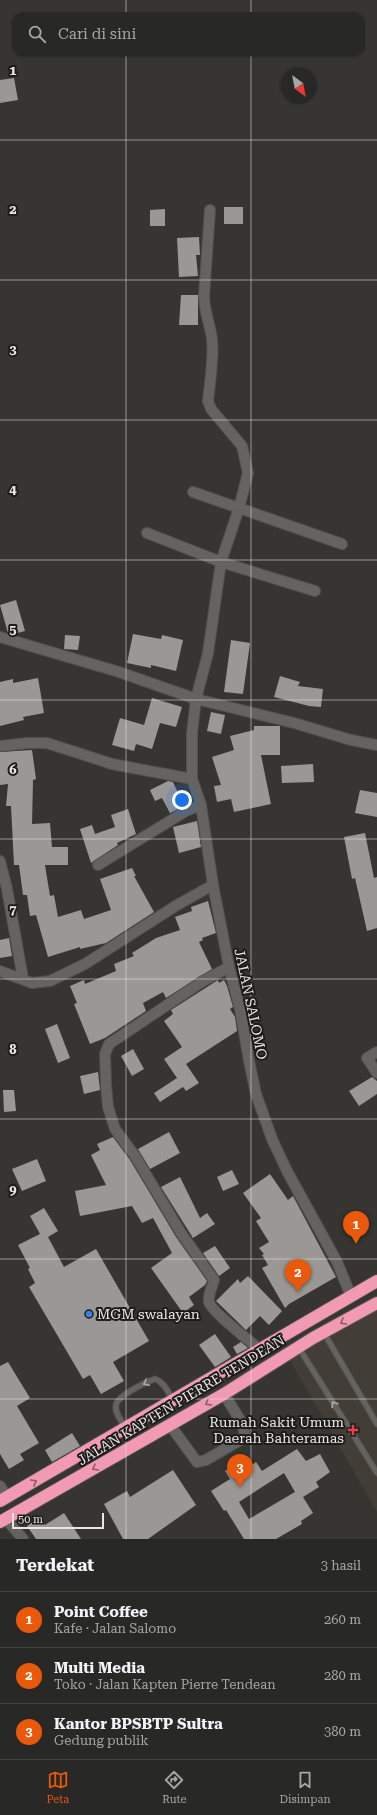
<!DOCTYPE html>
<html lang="id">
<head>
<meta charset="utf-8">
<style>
	:root { --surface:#282826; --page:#343432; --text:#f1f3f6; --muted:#a5a6a7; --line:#444443; --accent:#ea580c }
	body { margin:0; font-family:"Roboto Serif",serif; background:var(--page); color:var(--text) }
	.compass { position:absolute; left:281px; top:68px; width:36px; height:36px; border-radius:50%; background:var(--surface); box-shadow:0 1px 3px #0004; rotate:148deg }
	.scale { position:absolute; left:12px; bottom:10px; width:92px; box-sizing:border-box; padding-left:4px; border:2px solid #e7e6e5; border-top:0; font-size:11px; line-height:14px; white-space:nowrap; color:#e7e6e5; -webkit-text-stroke:3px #1d1c1b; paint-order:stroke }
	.you { position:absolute; left:182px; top:800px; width:14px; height:14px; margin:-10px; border:3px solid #fff; border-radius:50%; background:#1a73e8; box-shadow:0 0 0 6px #1a73e833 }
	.badge { display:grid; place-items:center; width:26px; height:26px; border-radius:50%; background:var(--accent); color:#fff; font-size:13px; font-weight:700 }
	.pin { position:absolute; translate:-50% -33px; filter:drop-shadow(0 1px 2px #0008) }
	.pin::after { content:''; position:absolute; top:21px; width:14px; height:12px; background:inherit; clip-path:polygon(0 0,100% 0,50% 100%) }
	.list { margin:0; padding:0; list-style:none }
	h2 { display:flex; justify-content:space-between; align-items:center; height:52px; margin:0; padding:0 16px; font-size:17px }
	h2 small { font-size:13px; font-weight:400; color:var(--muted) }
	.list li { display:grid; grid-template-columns:26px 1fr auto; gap:12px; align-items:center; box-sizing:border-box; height:56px; padding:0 16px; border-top:1px solid var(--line) }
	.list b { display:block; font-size:15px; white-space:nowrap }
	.list p { margin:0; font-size:13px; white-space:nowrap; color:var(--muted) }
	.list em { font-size:13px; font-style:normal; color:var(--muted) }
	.icon { flex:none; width:22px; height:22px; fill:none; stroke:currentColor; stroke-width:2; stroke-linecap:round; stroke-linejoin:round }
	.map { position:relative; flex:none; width:377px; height:1539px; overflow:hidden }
	.search { position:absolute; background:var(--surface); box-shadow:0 1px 3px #0004; left:12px; right:12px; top:12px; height:44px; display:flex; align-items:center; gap:10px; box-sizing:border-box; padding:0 14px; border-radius:12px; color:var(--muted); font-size:15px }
	.sheet { height:220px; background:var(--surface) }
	nav { display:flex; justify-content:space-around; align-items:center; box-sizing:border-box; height:56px; border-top:1px solid var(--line); background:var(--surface); font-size:11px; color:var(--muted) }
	nav a { display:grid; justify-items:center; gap:2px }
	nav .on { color:var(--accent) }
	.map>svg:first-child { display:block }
	.built { fill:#423d36 }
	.building { fill:#9a9895; fill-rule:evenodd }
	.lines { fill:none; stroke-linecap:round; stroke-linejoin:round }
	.lane-casing { stroke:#52514f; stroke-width:7 }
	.street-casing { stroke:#52514f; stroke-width:12 }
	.highway-casing { stroke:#52514f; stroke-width:14 }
	.lane { stroke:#646360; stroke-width:5 }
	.street { stroke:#646360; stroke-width:10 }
	.highway { stroke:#f29ab2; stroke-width:12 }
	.oneway { stroke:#885b66 }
	.oneway2 { stroke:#acaba9 }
	.grid { fill:none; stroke:#e7e6e5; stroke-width:1; stroke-opacity:0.55 }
	.shop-dot { fill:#3f7fe0; stroke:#1d1c1b; stroke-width:1.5 }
	.health-dot { fill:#e0444e; stroke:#1d1c1b; stroke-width:1.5 }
	.labels { text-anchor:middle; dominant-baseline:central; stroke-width:4; stroke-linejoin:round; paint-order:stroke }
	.street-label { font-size:14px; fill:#e7e6e5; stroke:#1d1c1b }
	.poi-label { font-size:14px; fill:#e7e6e5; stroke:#1d1c1b; text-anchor:start }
	.grid-label { font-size:13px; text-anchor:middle; font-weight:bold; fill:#e7e6e5; stroke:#1d1c1b; stroke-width:4; stroke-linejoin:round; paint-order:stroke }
</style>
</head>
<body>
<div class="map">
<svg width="377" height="1539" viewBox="0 0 377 1539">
	<rect width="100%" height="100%" fill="#363532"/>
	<path class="built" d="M377,1296V1512L283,1348Z"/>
	<g class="building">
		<path d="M14,78L18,100L0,103V80Z"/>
		<rect x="224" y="207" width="19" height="17"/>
		<path d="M165,209V226H150V210Z"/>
		<path d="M199,237L200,255H196L198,276L179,277L177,238Z"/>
		<path d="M181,295H198V325H179Z"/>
		<path d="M16,600L25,631L14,634L8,633L0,605Z"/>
		<path d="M133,634L161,639L162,635L183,640L176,671L151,665V668L127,663Z"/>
		<path d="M65,635L80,636L78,650L64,649Z"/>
		<path d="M231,640L250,643L243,694L224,692Z"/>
		<path d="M280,676L300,682L298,686L323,689L321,707L309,706L274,697Z"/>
		<path d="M38,678L44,713L23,717L24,720L0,726V682L13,679V683Z"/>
		<path d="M152,698L182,707L176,727L160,723L152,749L136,744L134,751L112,745L120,718L144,725Z"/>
		<path d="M211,712L225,715L221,734L207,731Z"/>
		<path d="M254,726H280V755H261L271,804L234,812L231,799L217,802L214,786L221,785L212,757L234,750L230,736L254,730Z"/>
		<path d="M32,750L36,779L33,780L32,824L50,823L52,847H68V865H45L50,896L54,895L58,917L81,910L84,919L111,910L100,879L132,868L136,876H134L154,912L106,943L80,949V947L48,957L36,915L30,916L27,895H23L19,865H14L11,806H6L8,784L0,785V752Z"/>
		<path d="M313,764L314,782L282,783L281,766Z"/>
		<path d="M168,781L173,782L180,797L188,794L192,802L170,813L162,798L155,801L150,790Z"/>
		<path d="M360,790L377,793V817L355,813Z"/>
		<path d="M128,809L136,834L117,843L118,845L91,863L80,829L92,825L95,834L115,827L111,815Z"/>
		<path d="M197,821L201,847L179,853L173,827Z"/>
		<path d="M365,833L374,878L377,877V928L367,931L355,878L352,879L344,837Z"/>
		<path d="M208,901L216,933L202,938L203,940L199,942L212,969L166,998L163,992L143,1003L146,1011L105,1038L90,1044L74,1004L77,1003L70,986L84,980L85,984L116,971L114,964L134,956L132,953L156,938L180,930L175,917L192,911L191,907Z"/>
		<path d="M9,938L12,956L0,958V940Z"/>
		<path d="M218,980L219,983L224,980L227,986L233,1007L230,1009L235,1017L237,1031L186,1064L199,1083L186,1091L183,1087L160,1102L154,1093L177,1078L164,1059L182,1047L164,1021L173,1014L171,1010Z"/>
		<path d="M57,1024L70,1058L58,1063L45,1029Z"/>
		<path d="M133,1049L144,1069L132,1076L121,1056Z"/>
		<path d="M98,1072L100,1090L84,1094L80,1076Z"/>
		<path d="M372,1077L377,1081V1094L359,1106L349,1091Z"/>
		<path d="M3,1090H14L16,1111L4,1112Z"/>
		<path d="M169,1132L180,1153L150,1169L138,1149Z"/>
		<path d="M113,1137L130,1160L176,1237L207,1281L205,1285L189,1297L194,1305L183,1313L151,1268L172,1253L153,1218L142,1223L132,1206L80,1216L75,1191L106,1185L91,1155L100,1150L97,1144Z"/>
		<path d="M37,1159L46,1181L22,1191L12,1169Z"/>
		<path d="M232,1170L239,1184L223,1191L217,1177Z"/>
		<path d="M270,1174L288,1200L293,1196L336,1277L289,1304L285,1308L262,1268L268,1265L262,1255L264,1254L259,1248L269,1242L256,1221L261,1218L243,1193Z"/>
		<path d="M180,1177L200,1218L207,1213L215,1224L193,1238L161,1187Z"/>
		<path d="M44,1208L58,1231L48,1237L64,1267L96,1249L149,1341L113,1362L124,1381L101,1394L90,1375L83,1379L29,1287L35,1283L28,1269L30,1268L18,1245L40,1234L30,1216Z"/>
		<path d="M215,1246L230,1268L219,1276L203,1253Z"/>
		<path d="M248,1276L282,1311L269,1325L260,1316L246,1330L216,1301L238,1279L240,1283Z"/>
		<path d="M215,1334L231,1357L215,1367L199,1345Z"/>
		<path d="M241,1342L248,1348L237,1354L233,1347Z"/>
		<path d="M8,1362L30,1398L17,1406L39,1443L20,1454L24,1460L9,1469L0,1454V1366Z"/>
		<path d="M72,1433L80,1446L52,1462L45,1450Z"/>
		<path d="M297,1449L306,1461L320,1454L330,1472L316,1482L319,1487L303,1497L313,1513L301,1521L302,1524L276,1539H244L226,1510L224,1511L211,1491L230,1479L225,1471L239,1461L245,1470L256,1462L262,1471ZM284,1473L295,1492L249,1519L239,1502Z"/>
		<path d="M173,1470L196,1505L148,1539H123L104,1504L127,1491L130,1497Z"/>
		<path d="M64,1513L81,1539H36L27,1526L40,1517L45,1525Z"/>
	</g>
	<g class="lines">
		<g class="lane-casing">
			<g id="lane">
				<path d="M324,1333L377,1424"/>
				<path d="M299,1348L377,1473"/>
				<path d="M125,1428C122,1421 114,1412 116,1405C117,1396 146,1382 155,1379C164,1382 168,1392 173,1400"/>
			</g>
		</g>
		<g class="street-casing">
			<g id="street">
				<path d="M210,210L204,296C204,311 210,324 212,339C214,359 210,381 208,401L211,409L242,446L248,473L239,508L221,562L208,653L196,699L192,733V779L201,805L213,885L229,967L240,1009L249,1061L256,1094L272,1139L287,1171L337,1262L351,1296"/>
				<path d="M193,492L342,544"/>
				<path d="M147,533L221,562L315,591"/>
				<path d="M0,637L119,672L196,699L294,723L351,740L377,745"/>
				<path d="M0,746L28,743H47L112,764L192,779"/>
				<path d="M0,861L7,889L23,979"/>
				<path d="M98,865L186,811L201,805"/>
				<path d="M229,967L203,981L109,1044L105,1054L106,1085L108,1107L115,1129L135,1156L181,1233L214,1280C212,1288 208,1293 209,1302C211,1311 250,1341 259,1349"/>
				<path d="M0,971L32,983L50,981L85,964L177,905L213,885"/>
				<path d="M377,1052L367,1058L377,1073"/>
				<path d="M170,1425L197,1462L206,1460L242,1439L245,1436L242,1423L224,1394"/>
				<path d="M0,1486L7,1497"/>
				<path d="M6,1519L23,1539"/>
			</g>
		</g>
		<g class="highway-casing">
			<g id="highway">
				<path d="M0,1501L377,1281"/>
				<path d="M0,1522L224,1394L313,1338L377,1303"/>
			</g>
		</g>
		<use href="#lane" class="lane"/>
		<use href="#street" class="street"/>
		<use href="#highway" class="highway"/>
	</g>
	<defs><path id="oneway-chevron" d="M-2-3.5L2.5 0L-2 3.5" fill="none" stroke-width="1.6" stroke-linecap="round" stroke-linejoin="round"/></defs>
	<g class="oneway">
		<use href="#oneway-chevron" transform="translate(343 1322) rotate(150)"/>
		<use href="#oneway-chevron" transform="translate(208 1403) rotate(150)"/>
		<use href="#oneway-chevron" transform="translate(95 1468) rotate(150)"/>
		<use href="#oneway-chevron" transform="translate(34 1482) rotate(-30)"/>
	</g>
	<g class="oneway2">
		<use href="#oneway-chevron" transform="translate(146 1383) rotate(153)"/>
		<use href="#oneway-chevron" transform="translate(334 1404) rotate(-122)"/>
	</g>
	<path class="grid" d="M126,0V16M251,0V16M126,52V1539M251,52V1539M0,140H377M0,280H377M0,420H377M0,560H377M0,700H377M0,839H377M0,979H377M0,1119H377M0,1259H377M0,1399H377"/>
	<circle class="shop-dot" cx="89" cy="1314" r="4"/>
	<path class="health-dot" d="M351 1424h4v4h4v4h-4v4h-4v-4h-4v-4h4z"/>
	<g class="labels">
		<g class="street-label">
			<text transform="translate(251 1004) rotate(78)">JALAN SALOMO</text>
			<text transform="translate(181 1400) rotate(-31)">JALAN KAPTEN PIERRE TENDEAN</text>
		</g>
		<g class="poi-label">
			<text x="97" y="1314">MGM swalayan</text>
			<text x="344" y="1422" text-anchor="end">Rumah Sakit Umum<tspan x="344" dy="16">Daerah Bahteramas</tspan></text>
		</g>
	</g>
	<g class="grid-label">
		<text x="13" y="75">1</text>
		<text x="13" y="214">2</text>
		<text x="13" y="354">3</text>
		<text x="13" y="494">4</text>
		<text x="13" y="634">5</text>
		<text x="13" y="774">6</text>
		<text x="13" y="914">7</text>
		<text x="13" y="1054">8</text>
		<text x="13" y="1194">9</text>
	</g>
</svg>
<svg class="compass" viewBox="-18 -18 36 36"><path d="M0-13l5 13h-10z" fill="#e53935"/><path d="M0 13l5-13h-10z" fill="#a5a6a7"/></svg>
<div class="scale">50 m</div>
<div class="you"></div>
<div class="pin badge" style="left:356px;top:1244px">1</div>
<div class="pin badge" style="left:298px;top:1292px">2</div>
<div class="pin badge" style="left:240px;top:1487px">3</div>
<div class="search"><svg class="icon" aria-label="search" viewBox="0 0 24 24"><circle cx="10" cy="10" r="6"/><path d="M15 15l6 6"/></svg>Cari di sini</div>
</div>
<section class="sheet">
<h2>Terdekat<small>3 hasil</small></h2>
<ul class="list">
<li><span class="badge">1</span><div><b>Point Coffee</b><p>Kafe · Jalan Salomo</p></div><em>260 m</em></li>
<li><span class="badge">2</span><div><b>Multi Media</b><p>Toko · Jalan Kapten Pierre Tendean</p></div><em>280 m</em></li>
<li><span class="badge">3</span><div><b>Kantor BPSBTP Sultra</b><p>Gedung publik</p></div><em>380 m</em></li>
</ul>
</section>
<nav>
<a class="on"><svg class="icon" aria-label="map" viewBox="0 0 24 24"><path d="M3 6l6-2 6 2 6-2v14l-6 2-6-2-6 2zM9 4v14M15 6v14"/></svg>Peta</a>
<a><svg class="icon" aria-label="directions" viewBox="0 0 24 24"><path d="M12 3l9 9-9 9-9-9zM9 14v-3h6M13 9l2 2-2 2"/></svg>Rute</a>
<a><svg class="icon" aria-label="saved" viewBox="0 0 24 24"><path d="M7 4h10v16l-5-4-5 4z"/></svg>Disimpan</a>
</nav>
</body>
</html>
